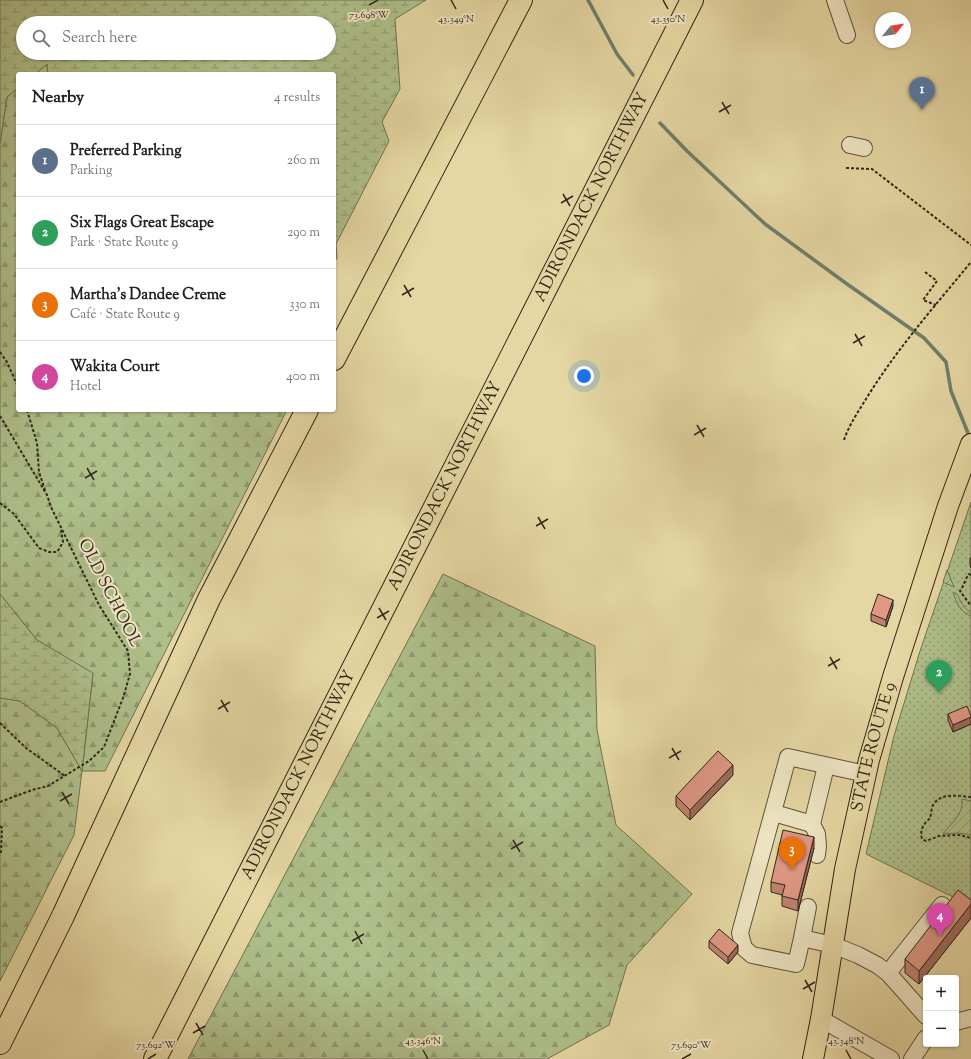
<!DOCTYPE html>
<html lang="en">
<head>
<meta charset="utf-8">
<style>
	:root { --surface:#fff; --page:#f2f2f2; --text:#222; --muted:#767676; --line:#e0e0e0; --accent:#8f2418 }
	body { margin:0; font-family:"Sorts Mill Goudy",serif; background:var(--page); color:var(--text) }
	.controls { position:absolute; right:12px; bottom:12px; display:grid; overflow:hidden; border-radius:4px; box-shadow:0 1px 3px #0004 }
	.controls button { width:36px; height:36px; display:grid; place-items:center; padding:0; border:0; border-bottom:1px solid var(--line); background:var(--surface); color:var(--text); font:20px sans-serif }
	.compass { position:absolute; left:875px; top:12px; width:36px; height:36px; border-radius:50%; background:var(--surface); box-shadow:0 1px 3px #0004; rotate:60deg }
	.you { position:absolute; left:584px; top:376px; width:14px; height:14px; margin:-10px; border:3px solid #fff; border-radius:50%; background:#1a73e8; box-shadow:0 0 0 6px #1a73e833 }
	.badge { display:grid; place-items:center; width:26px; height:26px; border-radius:50%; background:var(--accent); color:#fff; font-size:13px; font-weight:700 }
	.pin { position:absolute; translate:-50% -33px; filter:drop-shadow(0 1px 2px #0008) }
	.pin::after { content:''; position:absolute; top:21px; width:14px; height:12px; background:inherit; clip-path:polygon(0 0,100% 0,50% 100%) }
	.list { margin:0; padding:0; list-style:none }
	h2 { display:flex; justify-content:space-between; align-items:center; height:52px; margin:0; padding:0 16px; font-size:17px }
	h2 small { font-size:13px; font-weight:400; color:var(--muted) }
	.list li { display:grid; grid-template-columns:26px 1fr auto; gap:12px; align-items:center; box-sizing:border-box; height:72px; padding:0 16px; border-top:1px solid var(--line) }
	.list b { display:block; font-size:15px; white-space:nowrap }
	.list p { margin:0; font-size:13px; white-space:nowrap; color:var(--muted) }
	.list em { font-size:13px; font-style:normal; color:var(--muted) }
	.icon { flex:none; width:22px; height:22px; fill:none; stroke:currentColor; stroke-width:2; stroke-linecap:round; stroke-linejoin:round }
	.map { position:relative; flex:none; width:971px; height:1059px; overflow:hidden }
	.search { position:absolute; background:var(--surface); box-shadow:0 1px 3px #0004; left:16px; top:16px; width:320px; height:44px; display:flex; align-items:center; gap:10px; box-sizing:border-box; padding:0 14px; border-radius:22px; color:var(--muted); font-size:15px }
	.panel { position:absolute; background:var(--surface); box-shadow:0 1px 3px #0004; left:16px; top:72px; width:320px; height:340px; border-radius:4px }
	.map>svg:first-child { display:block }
	.forest { fill:url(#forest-firs); stroke:#707352 }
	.wetland { fill:url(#wetland-marsh); stroke:#707352; fill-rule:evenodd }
	.park { fill:url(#park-dots); stroke:#707352 }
	.garden { fill:url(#garden-furrows); stroke:#707352 }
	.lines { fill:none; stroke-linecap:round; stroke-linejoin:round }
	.stream { stroke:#6e7f6b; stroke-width:3.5 }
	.minor-casing { stroke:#5e533d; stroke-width:18 }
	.major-casing { stroke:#31271b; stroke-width:22 }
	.highway-casing { stroke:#31271b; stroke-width:24 }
	.path { stroke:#31271b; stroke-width:2; stroke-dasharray:3 2; stroke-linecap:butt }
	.minor { stroke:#eee5c3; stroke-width:16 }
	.major { stroke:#e5d7a3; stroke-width:20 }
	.highway { stroke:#e5d7a3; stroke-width:22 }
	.wall { fill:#c08372; stroke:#31271b }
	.shaded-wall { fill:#9c6a5c; stroke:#31271b }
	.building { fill:#df9884; stroke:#31271b }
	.ticks { fill:none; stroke:#31271b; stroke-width:1.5 }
	.labels { text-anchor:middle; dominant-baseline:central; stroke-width:4; stroke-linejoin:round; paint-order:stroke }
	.street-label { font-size:17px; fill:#31271b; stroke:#eee5c3 }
	.ticks-label { font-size:10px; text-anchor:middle; fill:#31271b; stroke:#eee5c3; stroke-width:4; stroke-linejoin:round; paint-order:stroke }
</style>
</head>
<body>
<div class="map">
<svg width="971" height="1059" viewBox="0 0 971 1059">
	<defs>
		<pattern id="forest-firs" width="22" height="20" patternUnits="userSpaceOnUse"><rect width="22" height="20" fill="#aebf8a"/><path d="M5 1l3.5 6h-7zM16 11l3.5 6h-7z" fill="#8e9b70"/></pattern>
		<pattern id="wetland-marsh" width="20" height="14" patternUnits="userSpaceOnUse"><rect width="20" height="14" fill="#aebf8a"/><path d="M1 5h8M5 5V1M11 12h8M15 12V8" fill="none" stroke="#8e9b70"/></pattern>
		<pattern id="park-dots" width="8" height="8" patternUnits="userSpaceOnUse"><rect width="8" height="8" fill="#aebf8a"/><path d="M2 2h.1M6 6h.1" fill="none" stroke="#8e9b70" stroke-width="1.8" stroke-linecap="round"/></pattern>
		<pattern id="garden-furrows" width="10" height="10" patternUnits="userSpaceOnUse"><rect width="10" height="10" fill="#aebf8a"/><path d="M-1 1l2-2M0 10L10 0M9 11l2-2" fill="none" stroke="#8e9b70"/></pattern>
	</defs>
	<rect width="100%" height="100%" fill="#e5d7a3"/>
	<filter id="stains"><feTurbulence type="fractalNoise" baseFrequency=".005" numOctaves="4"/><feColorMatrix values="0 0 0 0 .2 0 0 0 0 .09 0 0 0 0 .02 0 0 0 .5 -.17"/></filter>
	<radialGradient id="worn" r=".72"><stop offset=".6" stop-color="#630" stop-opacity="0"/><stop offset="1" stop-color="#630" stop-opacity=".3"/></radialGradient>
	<g class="forest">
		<path d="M47,64L48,74H35Z"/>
		<path d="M18,88V410H287L105,771H82L74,835L0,981V698L20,701L57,728L82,771L93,674L37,640L0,594V144L7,97Z"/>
		<path d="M443,574L595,646L597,730L616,825L692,894L627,965L609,1025L547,1059H188Z"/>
	</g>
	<g class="wetland">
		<path d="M0,0H426L395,19L400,89L382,122L389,141L336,244L337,258L334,263V74H48L47,64L35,74H18V88L7,97L0,144ZM23,23H329V53H23Z"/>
		<path d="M0,594L37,640L93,673L82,771L57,728L20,701L0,698Z"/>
	</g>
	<path class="park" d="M971,502V906L866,854L894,736L920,651Z"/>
	<g class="garden">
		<path d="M947,570L954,587L943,582Z"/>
		<path d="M953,592L957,594L962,604L971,614V616C960,612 956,602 953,592Z"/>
		<path d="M962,799L971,801V835L959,833L943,834C951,823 964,814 962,799Z"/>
	</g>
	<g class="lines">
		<g class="stream">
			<path d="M588,0L617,54L633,75"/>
			<path d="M660,123L687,151L765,224L847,284L924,338L946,362L951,391L970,438"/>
		</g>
		<g class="minor-casing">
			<g id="minor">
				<path d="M835,0L847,35"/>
				<path d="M850,145L864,148"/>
				<path d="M866,774L788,757L740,933L744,948L752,955L796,964L802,938L833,945L858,955L877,965L888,973L926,1016"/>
				<path d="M774,813L812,824"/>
				<path d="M817,855L818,846L817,834L812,824L826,766"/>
				<path d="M802,938L808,907"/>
				<path d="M888,973L942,905"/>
				<path d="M821,1019L891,1059"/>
				<path d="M956,1022L971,1018"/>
				<path d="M912,1059L926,1038"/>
			</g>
		</g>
		<g class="major-casing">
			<g id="major">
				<path id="s1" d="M813,1059L821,1019L845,869L869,760L893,677L948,506L971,444"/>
			</g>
		</g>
		<g class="highway-casing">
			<g id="highway">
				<path d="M334,359L521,0"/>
				<path d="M0,1043L63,916L209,599L307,410"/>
				<path id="s2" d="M155,1059L692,0"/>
			</g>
		</g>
		<g class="path">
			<path d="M846,168L872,169L971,245"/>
			<path d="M925,272L937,281L923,300L936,305"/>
			<path d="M0,352L7,362L18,387"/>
			<path d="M27,410L37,443L39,472L45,490"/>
			<path d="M0,416L47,495L51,507L99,605L128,651L130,674L123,698L104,747L89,761L48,786L32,790L0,802"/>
			<path d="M844,440C849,425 858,412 866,399C896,350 934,307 971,262"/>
			<path d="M0,503L14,514L39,548L49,552H57L59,549L63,542L61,530"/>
			<path d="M971,575L969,574C965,579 964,586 960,591L971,606"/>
			<path d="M0,723L26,748L65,776"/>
			<path d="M971,797C959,796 941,792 933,805C931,808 932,813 930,817C930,819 928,820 926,822C922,827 920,832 922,839L926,841L939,836L959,835L971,838"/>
			<path d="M0,826L2,828L1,852L0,854"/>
		</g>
		<use href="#minor" class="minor"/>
		<use href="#major" class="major"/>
		<use href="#highway" class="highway"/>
	</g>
	<g class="wall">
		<path d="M970,558H971V568L970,565Z"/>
		<path d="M893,606L886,627L871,621V614Z"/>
		<path d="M948,714L971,716V724L953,732L948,720Z"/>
		<path d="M733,775L690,820L676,806V796Z"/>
		<path d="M814,848L798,911L782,906V895L771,892V882Z"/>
		<path d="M971,900V918L919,984L905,973V959Z"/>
		<path d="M709,941L738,952L728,964L709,948Z"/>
	</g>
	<g class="shaded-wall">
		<path d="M893,600V606L886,627V620Z"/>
		<path d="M971,717V724L953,732V725Z"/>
		<path d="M733,765V775L690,820V810Z"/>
		<path d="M814,837V848L798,911V900Z"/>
		<path d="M971,904V918L919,984V971Z"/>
		<path d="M738,945V952L728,964V957Z"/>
	</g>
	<g class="building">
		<path d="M878,594L893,600L886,620L871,614Z"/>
		<path d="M967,706L971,716V717L953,725L948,714Z"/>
		<path d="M718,751L733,765L690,810L676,796Z"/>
		<path d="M783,830L814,837L798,900L782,896L785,885L771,882Z"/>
		<path d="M958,890L971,900V904L919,971L905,959Z"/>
		<path d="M719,929L738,945L728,957L709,941Z"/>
	</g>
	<path class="ticks" d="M451,0L456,9M663,0L668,9M369,5L378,0M722,102L729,114M719,112L731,105M563,194L570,206M561,203L573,196M404,285L411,297M402,295L414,288M855,334L862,346M853,343L865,336M697,425L704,437M694,435L706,428M87,468L94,480M85,478L97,471M538,517L545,529M536,526L548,519M379,608L386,620M377,618L389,611M830,657L837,669M828,666L840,659M221,700L228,712M218,709L230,702M672,748L679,760M669,758L681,751M62,792L69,804M60,801L72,794M513,840L520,852M511,849L523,842M355,931L362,944M352,941L364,934M805,980L812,992M803,989L815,982M196,1023L203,1035M193,1033L205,1026M423,1050L428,1059M846,1050L851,1059M148,1059L156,1054M682,1059L691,1054"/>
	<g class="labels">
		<g class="street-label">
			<text stroke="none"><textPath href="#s2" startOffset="966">ADIRONDACK NORTHWAY</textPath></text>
			<text stroke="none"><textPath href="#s2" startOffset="642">ADIRONDACK NORTHWAY</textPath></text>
			<text transform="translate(109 593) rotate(63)">OLD SCHOOL</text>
			<text stroke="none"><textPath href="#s1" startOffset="318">STATE ROUTE 9</textPath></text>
			<text stroke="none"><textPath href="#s2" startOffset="318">ADIRONDACK NORTHWAY</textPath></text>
		</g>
	</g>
	<g class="ticks-label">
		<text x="369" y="18">73.698°W</text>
		<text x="456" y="22">43.349°N</text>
		<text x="668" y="22">43.350°N</text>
		<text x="423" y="1044">43.346°N</text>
		<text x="846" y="1044">43.348°N</text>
		<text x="156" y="1048">73.692°W</text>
		<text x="691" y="1048">73.690°W</text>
	</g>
	<rect width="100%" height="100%" filter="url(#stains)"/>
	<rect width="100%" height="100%" fill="url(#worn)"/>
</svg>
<div class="controls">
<button>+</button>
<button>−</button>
</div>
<svg class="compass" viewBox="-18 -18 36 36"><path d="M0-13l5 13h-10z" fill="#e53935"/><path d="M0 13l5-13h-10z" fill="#767676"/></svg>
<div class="you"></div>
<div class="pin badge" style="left:922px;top:110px;background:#5c6f8a">1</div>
<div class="pin badge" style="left:939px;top:693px;background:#2e9e5b">2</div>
<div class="pin badge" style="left:792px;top:870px;background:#e8710a">3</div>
<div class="pin badge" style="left:940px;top:936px;background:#d1479c">4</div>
<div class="search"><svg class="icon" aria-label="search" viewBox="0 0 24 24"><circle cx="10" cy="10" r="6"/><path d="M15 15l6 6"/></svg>Search here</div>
<section class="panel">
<h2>Nearby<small>4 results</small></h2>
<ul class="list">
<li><span class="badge" style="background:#5c6f8a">1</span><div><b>Preferred Parking</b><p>Parking</p></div><em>260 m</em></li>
<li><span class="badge" style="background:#2e9e5b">2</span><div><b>Six Flags Great Escape</b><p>Park · State Route 9</p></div><em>290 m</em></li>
<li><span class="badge" style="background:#e8710a">3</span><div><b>Martha's Dandee Creme</b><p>Café · State Route 9</p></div><em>330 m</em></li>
<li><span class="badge" style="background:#d1479c">4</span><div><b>Wakita Court</b><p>Hotel</p></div><em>400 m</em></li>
</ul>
</section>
</div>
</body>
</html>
